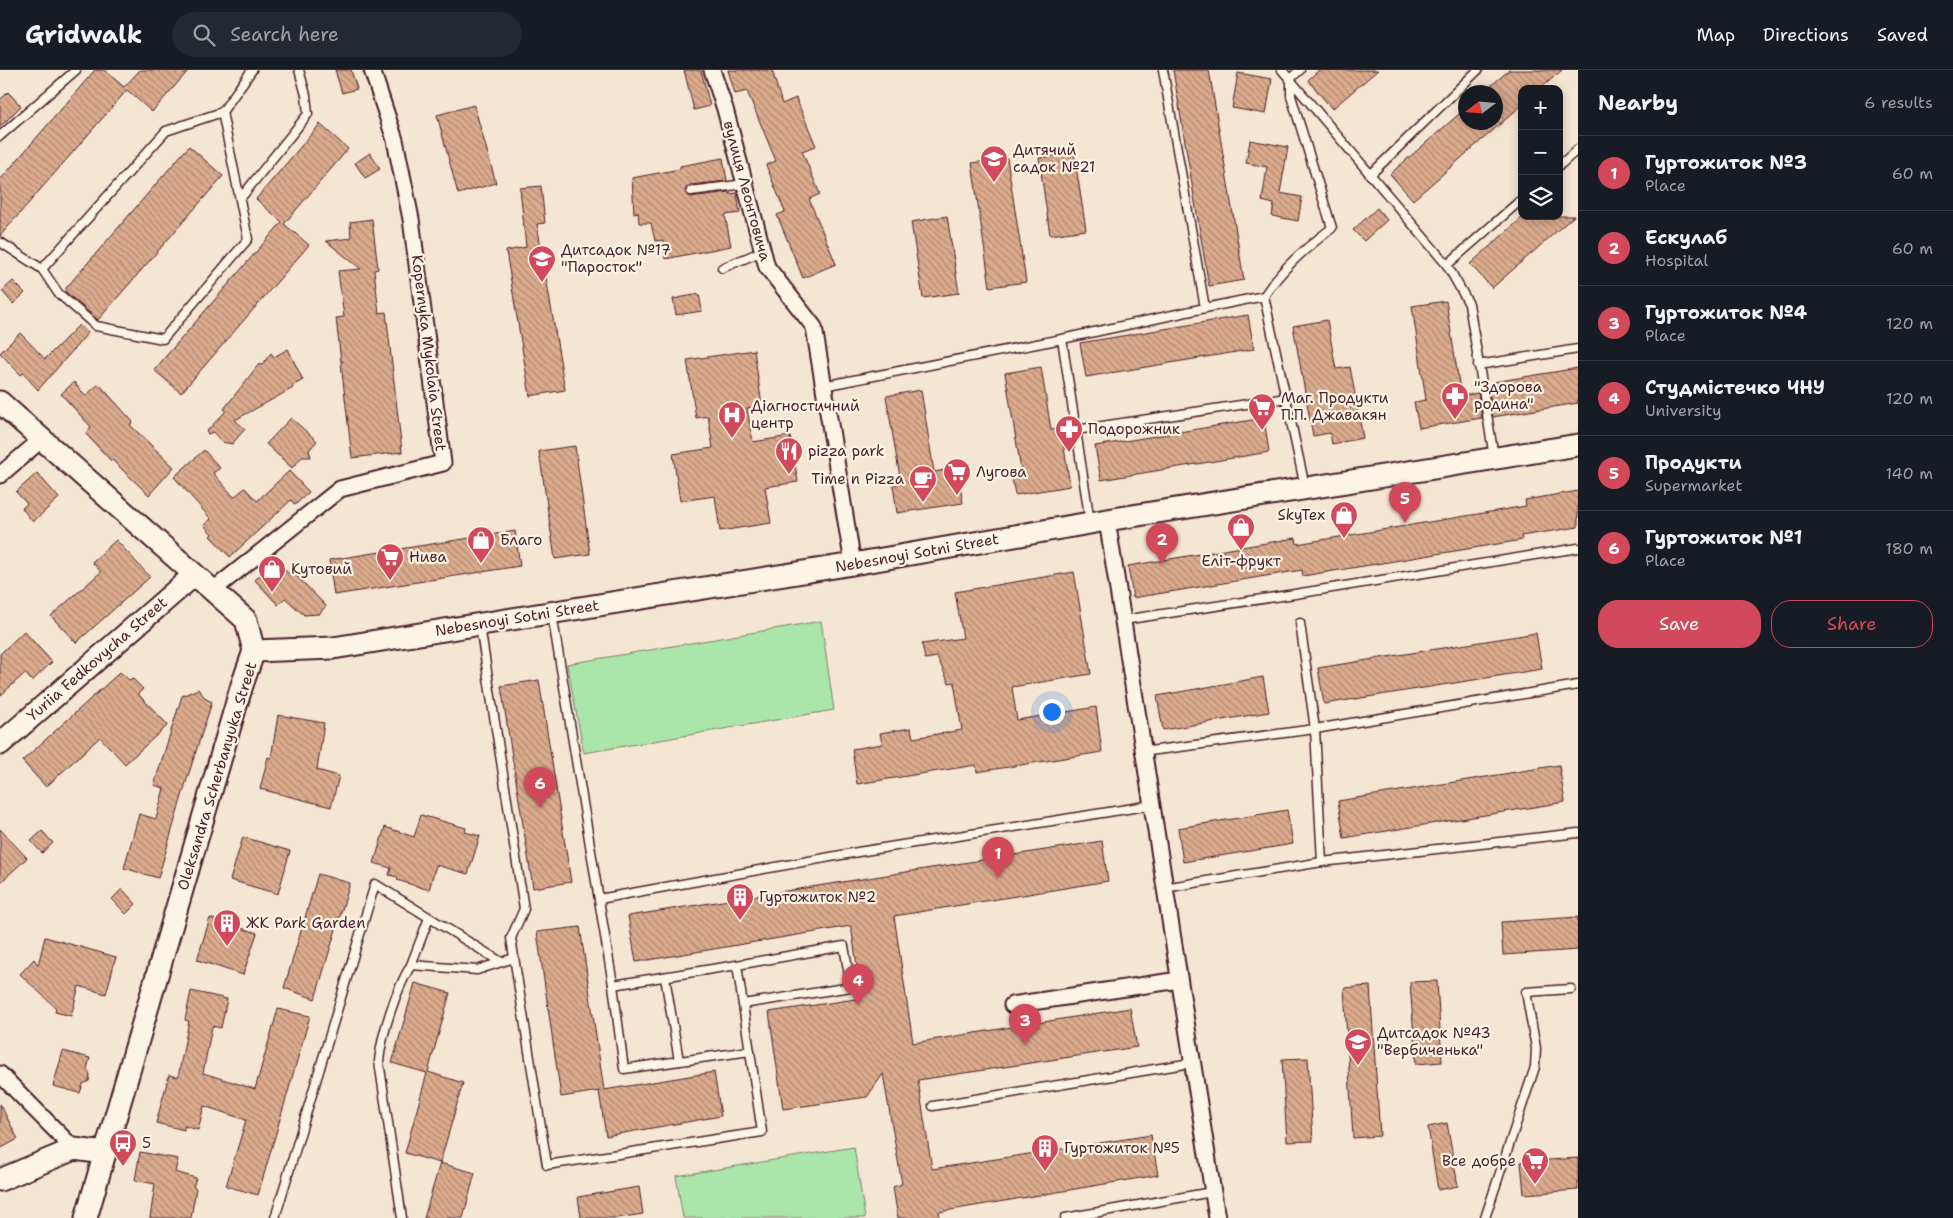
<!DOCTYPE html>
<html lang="en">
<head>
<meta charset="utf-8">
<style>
	:root { --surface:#171b24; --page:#242831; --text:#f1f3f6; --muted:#9ea1a6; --line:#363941; --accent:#d1495b }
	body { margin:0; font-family:"Shantell Sans",sans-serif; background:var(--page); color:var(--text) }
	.controls { position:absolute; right:15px; top:15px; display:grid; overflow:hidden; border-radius:10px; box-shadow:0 2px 12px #0003 }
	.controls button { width:45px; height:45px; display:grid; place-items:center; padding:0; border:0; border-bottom:1px solid var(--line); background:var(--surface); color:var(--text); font:25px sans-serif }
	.compass { position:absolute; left:1458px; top:15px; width:45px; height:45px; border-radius:50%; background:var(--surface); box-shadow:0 2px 12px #0003; rotate:254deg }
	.you { position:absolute; left:1051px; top:641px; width:18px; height:18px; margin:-12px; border:4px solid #fff; border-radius:50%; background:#1a73e8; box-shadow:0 0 0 8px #1a73e833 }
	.badge { display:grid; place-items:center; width:32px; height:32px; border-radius:50%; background:var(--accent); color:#fff; font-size:16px; font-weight:700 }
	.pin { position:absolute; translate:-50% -41px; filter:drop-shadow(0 1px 2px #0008) }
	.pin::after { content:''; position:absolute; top:26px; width:18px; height:15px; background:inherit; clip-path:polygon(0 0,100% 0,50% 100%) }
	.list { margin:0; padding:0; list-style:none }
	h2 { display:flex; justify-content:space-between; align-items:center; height:65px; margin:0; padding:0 20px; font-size:21px }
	h2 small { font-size:16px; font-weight:400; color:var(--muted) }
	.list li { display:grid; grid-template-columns:32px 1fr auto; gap:15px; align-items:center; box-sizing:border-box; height:75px; padding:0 20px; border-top:1px solid var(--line) }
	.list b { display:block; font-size:19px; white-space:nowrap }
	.list p { margin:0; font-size:16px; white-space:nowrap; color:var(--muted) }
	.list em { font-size:16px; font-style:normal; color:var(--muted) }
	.actions { display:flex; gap:10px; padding:15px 20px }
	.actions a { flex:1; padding:11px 0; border:1px solid var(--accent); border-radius:20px; text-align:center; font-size:18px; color:var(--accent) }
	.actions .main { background:var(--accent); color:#fff }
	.icon { flex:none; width:28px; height:28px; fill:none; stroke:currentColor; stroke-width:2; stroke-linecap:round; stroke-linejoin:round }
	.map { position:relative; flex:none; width:1578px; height:1148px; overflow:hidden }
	header { display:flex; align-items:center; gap:30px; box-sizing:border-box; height:70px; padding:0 25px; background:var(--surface); border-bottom:1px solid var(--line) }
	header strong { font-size:24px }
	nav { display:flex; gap:28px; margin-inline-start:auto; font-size:18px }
	.search { width:350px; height:45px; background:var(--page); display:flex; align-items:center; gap:12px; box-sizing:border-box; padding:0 18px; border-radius:28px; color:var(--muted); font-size:19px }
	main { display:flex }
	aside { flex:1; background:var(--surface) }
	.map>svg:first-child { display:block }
	.grass { fill:#aae5aa; stroke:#7a826a }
	.building { fill:url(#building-back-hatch); stroke:#4a1f2b }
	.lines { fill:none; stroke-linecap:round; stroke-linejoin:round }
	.lane-casing { stroke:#4a1f2b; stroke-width:11 }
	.street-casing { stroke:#4a1f2b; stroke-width:19 }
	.secondary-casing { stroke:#4a1f2b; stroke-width:25 }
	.lane { stroke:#fcf5e5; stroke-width:8 }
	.street { stroke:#fcf5e5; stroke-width:15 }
	.secondary { stroke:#fcf5e5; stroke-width:21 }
	.labels { text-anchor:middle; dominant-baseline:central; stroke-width:4.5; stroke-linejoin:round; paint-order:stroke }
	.poi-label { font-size:15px; fill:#4a1f2b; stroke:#fcf5e5; text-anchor:start }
	.street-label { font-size:15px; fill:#4a1f2b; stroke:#fcf5e5 }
</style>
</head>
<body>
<header>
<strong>Gridwalk</strong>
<div class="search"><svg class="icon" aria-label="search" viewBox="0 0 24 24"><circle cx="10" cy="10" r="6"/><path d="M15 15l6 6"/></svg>Search here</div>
<nav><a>Map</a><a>Directions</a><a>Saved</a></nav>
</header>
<main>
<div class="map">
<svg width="1578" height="1148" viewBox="0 0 1578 1148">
	<defs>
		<pattern id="building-back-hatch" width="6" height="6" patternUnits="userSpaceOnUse" patternTransform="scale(1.25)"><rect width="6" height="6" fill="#dbab8d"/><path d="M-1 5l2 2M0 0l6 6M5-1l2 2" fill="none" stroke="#b48b73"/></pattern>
	</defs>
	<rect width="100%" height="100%" fill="#f5e6d3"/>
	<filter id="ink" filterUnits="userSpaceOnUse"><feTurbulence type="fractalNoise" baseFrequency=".02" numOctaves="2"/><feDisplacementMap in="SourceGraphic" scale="10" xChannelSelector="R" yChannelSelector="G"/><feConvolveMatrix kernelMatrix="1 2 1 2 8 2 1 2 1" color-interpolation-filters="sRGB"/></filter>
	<g filter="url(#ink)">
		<g class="grass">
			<path d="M821,551L834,640L584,683L567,594Z"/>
			<path d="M854,1077L865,1148H683L676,1106Z"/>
		</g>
		<g class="building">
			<path d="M95,0H104L124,17L140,0H189L152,42L127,20L0,166V110Z"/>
			<path d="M335,0H351L357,19L342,23Z"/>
			<path d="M684,0H701L710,36L694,40Z"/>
			<path d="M728,0H772L782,34L796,28L816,76L802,81L820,124L809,129L836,194L803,208L777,145L785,142L766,95L776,91L747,21L735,24Z"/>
			<path d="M1173,0H1209L1244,210L1209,216Z"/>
			<path d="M1319,0H1378L1332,39L1308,10Z"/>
			<path d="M1509,0H1562L1540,19H1522V35L1413,130L1390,104L1466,38V52H1496V22H1484Z"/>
			<path d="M1238,3L1272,9L1266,44L1232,38Z"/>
			<path d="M8,22L21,36L0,57V30Z"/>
			<path d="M474,35L496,113L458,124L437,45Z"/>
			<path d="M320,54L348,79L284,154L309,175L181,323L154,300L282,152L256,129Z"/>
			<path d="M1250,70L1288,77L1280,123L1302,127L1298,151L1272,146L1274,134L1262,131L1267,97L1246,93Z"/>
			<path d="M189,76L223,106L98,250L66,222V218Z"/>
			<path d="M370,83L380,99L365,108L355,93Z"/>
			<path d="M1074,83L1086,160L1050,165L1039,88Z"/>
			<path d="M723,88L727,111L690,115L687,117L685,121L687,125L691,127L729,122V124L737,123L740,143L725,145L731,176L665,189L663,170L655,171L651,153H639L638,142L634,143L632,108L680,99V96Z"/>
			<path d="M1007,88L1026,212L990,217L972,93Z"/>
			<path d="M541,116L545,153L537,154L565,320L530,326L506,181L526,177L520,118Z"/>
			<path d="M1377,138L1387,150L1364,171L1353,160Z"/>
			<path d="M947,146L959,223L923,228L911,152Z"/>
			<path d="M1524,146H1574L1492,218L1470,194Z"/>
			<path d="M372,149L378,199L374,200L379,243L386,242L402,382L352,388L341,293L343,291L341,292L336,248L344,247L338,201L361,199L326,171L351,168L350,152Z"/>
			<path d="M13,211L25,223L13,234L2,221Z"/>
			<path d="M699,224L702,241L676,245L673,229Z"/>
			<path d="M1446,231L1461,326L1478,323L1482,348L1419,358L1414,332L1426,330L1412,236Z"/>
			<path d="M1248,245L1254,279L1086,307L1080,273Z"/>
			<path d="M1327,250L1336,299L1350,297L1363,368L1332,374L1330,363L1313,366L1293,256Z"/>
			<path d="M79,255L88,263L38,320L23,303L21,305L0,283L20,263L45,289Z"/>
			<path d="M288,279L303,310L292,316L293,318L235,350L245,359L232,374L222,372L213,362L208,364L206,362L226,341L224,339L259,294L262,295L271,283L274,287Z"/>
			<path d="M754,280L762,336L747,338L753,372L790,366L798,412L765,417L771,453L720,461L715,426L680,431L673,384L713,378L708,346L696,348L687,290Z"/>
			<path d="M1041,297L1051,360L1061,358L1070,416L1015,425L1011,402L1021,400L1005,303Z"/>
			<path d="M1578,298V333L1493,347L1489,321L1495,320L1494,312Z"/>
			<path d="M74,312L85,326L99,314L133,352L130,355L174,397L149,425L112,390L111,391L85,363L91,357L61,324Z"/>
			<path d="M921,320L934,402L957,398L963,433L897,443L893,415L901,413L886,326Z"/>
			<path d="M291,348L317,371L309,380L311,387H302L292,398L266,374Z"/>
			<path d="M1264,348L1269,382L1101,410L1095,376Z"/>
			<path d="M575,376L590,484L555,489L539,381Z"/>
			<path d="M204,380L220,398L213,403L234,427L245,418L257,431L289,401L309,422L295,435L291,430L230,487L210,466L212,464L204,455L211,449L174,407Z"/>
			<path d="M37,403L59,428L33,452L22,438L27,434L16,422Z"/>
			<path d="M1578,421V457L1521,466L1522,470L1303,506L1302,500L1133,528L1128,496L1296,468L1297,474L1526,436L1525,430Z"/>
			<path d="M515,461L520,496L334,525L329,490Z"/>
			<path d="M116,470L150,507L76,573L51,546L101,502L92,492Z"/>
			<path d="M276,490L290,505L293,502L326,536L319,544L304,545L285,528L278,535L255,510Z"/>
			<path d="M1074,502L1091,604L1012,617L1017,650L1096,637L1102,682L977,702L976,695L857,714L852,679L882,674L880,663L911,658L913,668L962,660L954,612L949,613L937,587L925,589L922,574L963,568L955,522Z"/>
			<path d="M24,561L52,592L32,611L25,603L0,626V584Z"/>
			<path d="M1536,563L1542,599L1324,634L1318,598Z"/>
			<path d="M120,602L129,610L132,608L143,619L138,624L168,655L125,694L100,667L46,717L22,691Z"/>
			<path d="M1263,607L1269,642L1163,660L1157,626Z"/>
			<path d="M539,610L571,812L533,818L501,616Z"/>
			<path d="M198,619L206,629L212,632L187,709L158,808L124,798L139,744L156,749L164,718L154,715L182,626Z"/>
			<path d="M278,645L324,653L317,700L339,706L331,737L260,719L268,687L271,688Z"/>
			<path d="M1559,695L1565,732L1344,768L1338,731Z"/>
			<path d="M1287,740L1293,774L1183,792L1178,758Z"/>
			<path d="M421,745L466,758L465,762L480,766L468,804L436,795L429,820L397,810L398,807L389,805L391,798L374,793L385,757L414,767Z"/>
			<path d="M0,759L27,788L0,813Z"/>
			<path d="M42,761L53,773L42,783L31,771Z"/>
			<path d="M243,767L290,781L278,824L230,810Z"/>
			<path d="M1102,771L1108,811L894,846L913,973L1130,938L1137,977L918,1010L932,1099L1151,1065L1158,1105L939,1142V1148H898L893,1117L902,1114L883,1004L867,1027L783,1039L769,942L862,928L851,856L636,892L628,846Z"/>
			<path d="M318,804L350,813L315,929L284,918Z"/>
			<path d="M122,819L136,834L126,844L112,829Z"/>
			<path d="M1578,847V880L1503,885L1501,852Z"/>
			<path d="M210,848L257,863L243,905L197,890Z"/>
			<path d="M580,857L604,1020L714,1002L721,1046L606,1066L599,1021L561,1027L537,862Z"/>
			<path d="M45,867L116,887L106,924L79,916L71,946L55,942L56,938L20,904L34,889L38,895Z"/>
			<path d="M1437,911L1442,992L1416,994L1410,912Z"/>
			<path d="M415,913L450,923L428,1002L463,1013L440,1093L405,1083L427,1003L392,993Z"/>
			<path d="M1370,916L1380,1066L1353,1068L1344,918Z"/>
			<path d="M191,921L227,929L221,958L212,956L203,1003L255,1019L278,939L310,946L258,1125L226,1116L246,1050L204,1036L198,1060L184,1056V1060L156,1053L169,1005L178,1007L189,951L185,950Z"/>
			<path d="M63,981L90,988L87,999L90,1004L89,1011L83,1014L80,1023L53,1016Z"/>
			<path d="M1308,988L1313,1071L1287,1072L1282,989Z"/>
			<path d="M0,1034L18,1069L0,1079Z"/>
			<path d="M1447,1053L1458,1116L1438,1120L1428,1057Z"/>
			<path d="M140,1082L178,1089L175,1102L196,1108L193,1117L196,1118L191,1148H150L155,1114L135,1110Z"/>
			<path d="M1578,1088V1120L1524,1124L1521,1092Z"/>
			<path d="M440,1093L475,1103L463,1148H424Z"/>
			<path d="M639,1117L643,1144L617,1148H581L578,1127Z"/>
		</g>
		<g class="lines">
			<g class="lane-casing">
				<g id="lane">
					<path d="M1282,0L1447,195L1469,234L1494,387"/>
					<path d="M0,66L76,0"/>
					<path d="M1559,96L1578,79"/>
					<path d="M1370,105L1478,0"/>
					<path d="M691,121L745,114"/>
					<path d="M240,129L308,44L306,25L299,0"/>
					<path d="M0,172L42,199L166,61L222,42L252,0"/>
					<path d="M1447,195L1522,129"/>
					<path d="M722,198L763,181"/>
					<path d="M42,199L58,223L96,256L163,269L248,169L222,42"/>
					<path d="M1264,226C1282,198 1306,178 1332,158L1291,26V8L1300,0"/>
					<path d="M1205,238L1264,226L1305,417"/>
					<path d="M1478,295L1578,279"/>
					<path d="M823,316L1062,269"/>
					<path d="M1076,360L1286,328"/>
					<path d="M1090,452L1062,269L1205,238L1163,0"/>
					<path d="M1123,550L1295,524L1578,478"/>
					<path d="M1300,553L1315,659L1322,792"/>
					<path d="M480,556L524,839L511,868L547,1095L762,1062L737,895L613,915L552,544"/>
					<path d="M1142,682L1315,659L1578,615"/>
					<path d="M1164,818L1322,792L1578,763"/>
					<path d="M599,829L858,782L1152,735"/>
					<path d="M411,895L429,848"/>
					<path d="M737,895L844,876L851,917L743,934"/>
					<path d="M665,907L679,991"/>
					<path d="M613,915L624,999L750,981"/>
					<path d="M933,1036L1191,993"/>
					<path d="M275,1148L375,814L501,892"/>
					<path d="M402,1148L379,991C382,962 396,920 411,895L477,900L514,888"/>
					<path d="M1065,1148L1212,1122"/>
					<path d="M1485,1148L1535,997L1536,978L1526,922L1571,919"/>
				</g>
			</g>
			<g class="street-casing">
				<g id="street">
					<path d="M712,0L725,39L767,197L814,257L853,494"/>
					<path d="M0,405L42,369"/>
					<path d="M1107,450L1217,1148"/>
					<path d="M212,521L340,419L443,393L411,149L395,70L372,0"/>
					<path d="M1012,935L1179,910"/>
					<path d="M0,1004L74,1079"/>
				</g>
			</g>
			<g class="secondary-casing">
				<g id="secondary">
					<path d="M0,332L246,550L254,581L242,615L86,1148"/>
					<path d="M254,581L333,578L853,494L1107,450L1578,375"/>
					<path d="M0,674L194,505"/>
					<path d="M0,1110L74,1079L105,1083"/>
				</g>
			</g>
			<use href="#lane" class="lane"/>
			<use href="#street" class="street"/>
			<use href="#secondary" class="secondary"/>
		</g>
	</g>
	<defs>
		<g id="school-pin" transform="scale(1.4375)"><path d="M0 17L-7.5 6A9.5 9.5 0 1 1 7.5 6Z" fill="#d1495b" stroke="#fcf5e5"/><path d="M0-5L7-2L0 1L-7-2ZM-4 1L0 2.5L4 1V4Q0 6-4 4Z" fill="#fff"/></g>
		<g id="pharmacy-pin" transform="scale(1.4375)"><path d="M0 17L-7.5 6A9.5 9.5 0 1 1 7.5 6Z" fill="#d1495b" stroke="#fcf5e5"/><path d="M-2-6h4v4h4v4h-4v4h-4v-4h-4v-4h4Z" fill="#fff"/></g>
		<g id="supermarket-pin" transform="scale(1.4375)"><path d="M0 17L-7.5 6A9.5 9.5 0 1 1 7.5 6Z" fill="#d1495b" stroke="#fcf5e5"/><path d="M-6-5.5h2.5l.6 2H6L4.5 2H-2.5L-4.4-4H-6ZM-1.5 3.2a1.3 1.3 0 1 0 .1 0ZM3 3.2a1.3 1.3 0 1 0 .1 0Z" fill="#fff"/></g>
		<g id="hospital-pin" transform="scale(1.4375)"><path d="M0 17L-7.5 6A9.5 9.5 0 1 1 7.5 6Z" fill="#d1495b" stroke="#fcf5e5"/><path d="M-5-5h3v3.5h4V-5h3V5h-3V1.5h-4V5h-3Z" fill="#fff"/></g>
		<g id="restaurant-pin" transform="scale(1.4375)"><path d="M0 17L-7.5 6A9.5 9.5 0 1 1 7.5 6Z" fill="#d1495b" stroke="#fcf5e5"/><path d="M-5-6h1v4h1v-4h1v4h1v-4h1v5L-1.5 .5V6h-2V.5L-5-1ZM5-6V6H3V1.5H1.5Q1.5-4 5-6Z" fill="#fff"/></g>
		<g id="cafe-pin" transform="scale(1.4375)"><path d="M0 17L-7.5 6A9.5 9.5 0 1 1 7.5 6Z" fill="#d1495b" stroke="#fcf5e5"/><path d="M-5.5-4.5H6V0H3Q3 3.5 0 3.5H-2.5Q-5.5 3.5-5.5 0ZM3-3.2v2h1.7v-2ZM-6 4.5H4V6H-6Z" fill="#fff"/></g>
		<g id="shop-pin" transform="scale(1.4375)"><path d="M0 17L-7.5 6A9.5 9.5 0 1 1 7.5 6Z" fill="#d1495b" stroke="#fcf5e5"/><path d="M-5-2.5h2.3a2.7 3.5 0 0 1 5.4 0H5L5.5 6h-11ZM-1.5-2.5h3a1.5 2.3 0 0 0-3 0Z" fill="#fff"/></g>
		<g id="building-pin" transform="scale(1.4375)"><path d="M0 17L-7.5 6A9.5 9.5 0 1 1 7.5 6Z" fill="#d1495b" stroke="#fcf5e5"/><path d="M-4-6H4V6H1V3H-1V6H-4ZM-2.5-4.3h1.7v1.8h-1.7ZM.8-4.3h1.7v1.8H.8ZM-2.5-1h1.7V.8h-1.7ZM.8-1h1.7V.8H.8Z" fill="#fff"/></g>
		<g id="bus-pin" transform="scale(1.4375)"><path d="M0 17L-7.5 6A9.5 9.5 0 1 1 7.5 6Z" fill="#d1495b" stroke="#fcf5e5"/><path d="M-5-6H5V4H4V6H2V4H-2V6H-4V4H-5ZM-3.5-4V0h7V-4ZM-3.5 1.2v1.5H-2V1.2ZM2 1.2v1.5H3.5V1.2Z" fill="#fff"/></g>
	</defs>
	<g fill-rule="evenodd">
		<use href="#school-pin" x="994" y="89"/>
		<use href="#school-pin" x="542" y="189"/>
		<use href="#pharmacy-pin" x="1455" y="326"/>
		<use href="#supermarket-pin" x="1262" y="337"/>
		<use href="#hospital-pin" x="732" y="345"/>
		<use href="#pharmacy-pin" x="1069" y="359"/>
		<use href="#restaurant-pin" x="789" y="381"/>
		<use href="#supermarket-pin" x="957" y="402"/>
		<use href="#cafe-pin" x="923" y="409"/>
		<use href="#shop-pin" x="1344" y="445"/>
		<use href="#shop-pin" x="1241" y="457"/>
		<use href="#shop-pin" x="481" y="470"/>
		<use href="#supermarket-pin" x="390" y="487"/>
		<use href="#shop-pin" x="272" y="499"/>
		<use href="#building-pin" x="740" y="827"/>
		<use href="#building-pin" x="227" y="853"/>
		<use href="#school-pin" x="1358" y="972"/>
		<use href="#bus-pin" x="123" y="1073"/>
		<use href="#building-pin" x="1045" y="1078"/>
		<use href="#supermarket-pin" x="1535" y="1091"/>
	</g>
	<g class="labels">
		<g class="poi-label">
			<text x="1013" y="80">Дитячий<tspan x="1013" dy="17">садок №21</tspan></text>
			<text x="561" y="180">Дитсадок №17<tspan x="561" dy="17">"Паросток"</tspan></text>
			<text x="1474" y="317">"Здорова<tspan x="1474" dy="17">родина"</tspan></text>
			<text x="1281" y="328">Маг. Продукти<tspan x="1281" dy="17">П.П. Джавакян</tspan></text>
			<text x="751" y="336">Діагностичний<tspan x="751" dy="17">центр</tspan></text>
			<text x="1088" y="359">Подорожник</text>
			<text x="808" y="381">pizza park</text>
			<text x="976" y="402">Лугова</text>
			<text x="904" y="409" text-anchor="end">Time n Pizza</text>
			<text x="1325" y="445" text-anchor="end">SkyTex</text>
			<text x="500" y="470">Благо</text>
			<text x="409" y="487">Нива</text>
			<text x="1241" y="491" text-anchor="middle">Еліт-фрукт</text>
			<text x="291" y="499">Кутовий</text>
			<text x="759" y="827">Гуртожиток №2</text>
			<text x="246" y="853">ЖК Park Garden</text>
			<text x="1377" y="963">Дитсадок №43<tspan x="1377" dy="17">"Вербиченька"</tspan></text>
			<text x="142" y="1073">5</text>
			<text x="1064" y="1078">Гуртожиток №5</text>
			<text x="1516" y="1091" text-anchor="end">Все добре</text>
		</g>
		<g class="street-label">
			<text transform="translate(747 121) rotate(75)">вулиця Леонтовича</text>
			<text transform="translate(429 283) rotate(83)">Kopernyka Mykolaia Street</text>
			<text transform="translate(917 483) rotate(-10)">Nebesnoyi Sotni Street</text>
			<text transform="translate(517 548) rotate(-9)">Nebesnoyi Sotni Street</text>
			<text transform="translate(97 589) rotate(-41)">Yuriia Fedkovycha Street</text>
			<text transform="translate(217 706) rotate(-73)">Oleksandra Scherbanyuka Street</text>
		</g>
	</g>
</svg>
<div class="controls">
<button>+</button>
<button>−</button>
<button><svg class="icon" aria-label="layers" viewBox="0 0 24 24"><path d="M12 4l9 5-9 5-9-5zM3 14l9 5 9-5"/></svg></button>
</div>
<svg class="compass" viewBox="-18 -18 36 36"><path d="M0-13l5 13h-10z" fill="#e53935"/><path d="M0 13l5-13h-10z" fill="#9ea1a6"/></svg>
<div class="you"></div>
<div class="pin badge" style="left:998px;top:808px">1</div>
<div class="pin badge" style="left:1162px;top:494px">2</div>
<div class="pin badge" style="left:1025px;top:975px">3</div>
<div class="pin badge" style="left:858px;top:935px">4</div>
<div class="pin badge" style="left:1405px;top:453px">5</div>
<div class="pin badge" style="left:540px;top:738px">6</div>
</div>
<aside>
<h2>Nearby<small>6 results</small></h2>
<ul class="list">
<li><span class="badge">1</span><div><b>Гуртожиток №3</b><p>Place</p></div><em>60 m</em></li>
<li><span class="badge">2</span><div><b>Ескулаб</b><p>Hospital</p></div><em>60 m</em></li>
<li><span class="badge">3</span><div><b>Гуртожиток №4</b><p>Place</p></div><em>120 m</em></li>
<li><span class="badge">4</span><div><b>Студмістечко ЧНУ</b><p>University</p></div><em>120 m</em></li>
<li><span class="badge">5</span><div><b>Продукти</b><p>Supermarket</p></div><em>140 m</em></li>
<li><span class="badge">6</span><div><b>Гуртожиток №1</b><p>Place</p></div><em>180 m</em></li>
</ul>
<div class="actions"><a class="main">Save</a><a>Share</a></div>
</aside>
</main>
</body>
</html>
